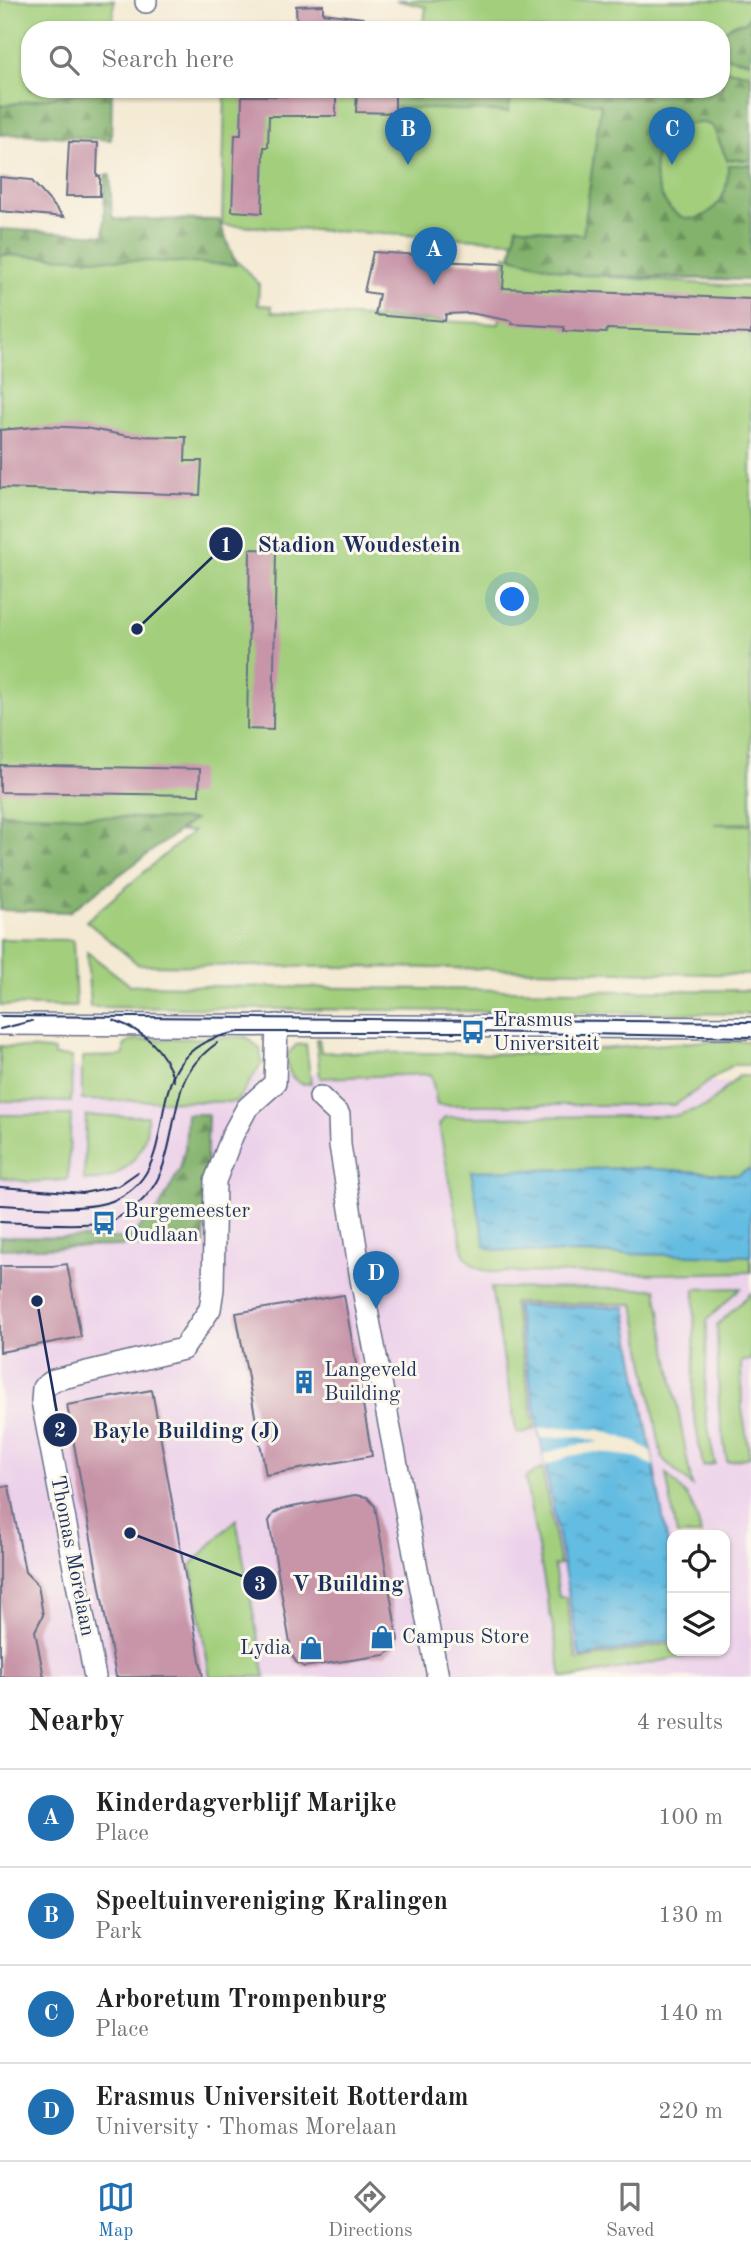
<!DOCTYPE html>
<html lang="en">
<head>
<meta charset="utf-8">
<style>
	:root { --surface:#fff; --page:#f6f6f6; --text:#222; --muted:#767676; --line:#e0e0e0; --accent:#1f6fb2 }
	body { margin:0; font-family:"Old Standard TT",serif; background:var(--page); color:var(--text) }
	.controls { position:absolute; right:21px; bottom:21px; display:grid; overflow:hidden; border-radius:14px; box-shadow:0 2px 5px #0004 }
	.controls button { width:63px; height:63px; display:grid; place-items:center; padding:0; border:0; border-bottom:2px solid var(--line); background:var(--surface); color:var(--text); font:35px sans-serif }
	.you { position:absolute; left:513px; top:600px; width:24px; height:24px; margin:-18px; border:5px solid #fff; border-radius:50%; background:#1a73e8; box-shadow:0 0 0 10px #1a73e833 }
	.badge { display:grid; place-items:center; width:46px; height:46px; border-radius:50%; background:var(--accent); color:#fff; font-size:23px; font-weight:700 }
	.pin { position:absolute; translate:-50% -58px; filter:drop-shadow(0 2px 4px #0008) }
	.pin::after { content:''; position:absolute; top:37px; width:24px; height:21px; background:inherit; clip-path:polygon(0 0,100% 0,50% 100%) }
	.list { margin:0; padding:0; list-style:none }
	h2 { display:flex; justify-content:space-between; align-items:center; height:91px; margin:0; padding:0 28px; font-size:30px }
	h2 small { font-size:23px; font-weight:400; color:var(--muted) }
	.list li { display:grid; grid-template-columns:46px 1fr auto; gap:21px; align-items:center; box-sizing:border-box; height:98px; padding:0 28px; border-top:2px solid var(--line) }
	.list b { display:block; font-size:26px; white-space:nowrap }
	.list p { margin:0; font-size:23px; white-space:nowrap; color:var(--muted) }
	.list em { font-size:23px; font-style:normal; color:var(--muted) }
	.icon { flex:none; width:38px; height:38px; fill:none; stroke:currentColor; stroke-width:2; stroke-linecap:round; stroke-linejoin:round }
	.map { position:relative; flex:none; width:751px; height:1677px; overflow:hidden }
	.search { position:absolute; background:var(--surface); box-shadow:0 2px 5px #0004; left:21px; right:21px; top:21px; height:77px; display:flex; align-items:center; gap:18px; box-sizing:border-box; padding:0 24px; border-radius:28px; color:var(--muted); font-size:26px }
	.sheet { height:483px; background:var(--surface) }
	nav { display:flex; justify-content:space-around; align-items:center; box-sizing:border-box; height:98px; border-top:2px solid var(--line); background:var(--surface); font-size:19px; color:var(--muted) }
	nav a { display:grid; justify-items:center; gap:4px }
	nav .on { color:var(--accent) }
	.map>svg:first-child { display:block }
	.built { fill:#ecd1ea; fill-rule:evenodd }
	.green { fill:#a3cf7d; stroke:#5f7f6e; stroke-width:2 }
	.forest { fill:url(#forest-firs); stroke:#4e7065; stroke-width:2 }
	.water { fill:url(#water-ripples); stroke:#4076a0; stroke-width:2 }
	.pier { fill:#f4ead3 }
	.building { fill:#c794a8 }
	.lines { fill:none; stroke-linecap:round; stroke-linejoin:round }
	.street-casing { stroke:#677087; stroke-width:24 }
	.street { stroke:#fff; stroke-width:21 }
	.tram { stroke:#1b2f5e; stroke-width:2 }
	.labels { text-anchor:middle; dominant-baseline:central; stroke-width:6; stroke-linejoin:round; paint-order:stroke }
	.poi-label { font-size:21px; fill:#1b2f5e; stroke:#fbf7ec; text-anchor:start }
	.street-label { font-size:21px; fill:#1b2f5e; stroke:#fbf7ec }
	.leader { fill:none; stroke:#1b2f5e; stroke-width:2.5 }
	.callout-dot { fill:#1b2f5e; stroke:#fbf7ec; stroke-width:2.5 }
	.mark-label { font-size:21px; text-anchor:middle; font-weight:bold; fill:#fff }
	.callout-label { font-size:23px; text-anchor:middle; font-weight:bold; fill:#1b2f5e; stroke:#fbf7ec; stroke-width:6; stroke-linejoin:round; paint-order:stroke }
</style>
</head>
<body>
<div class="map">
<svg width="751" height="1677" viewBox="0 0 751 1677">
	<defs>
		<pattern id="forest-firs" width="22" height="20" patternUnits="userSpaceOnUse" patternTransform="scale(1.75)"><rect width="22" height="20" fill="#82b26c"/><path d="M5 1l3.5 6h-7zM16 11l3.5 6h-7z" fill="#6a915c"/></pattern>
		<pattern id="water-ripples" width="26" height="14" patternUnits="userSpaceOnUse" patternTransform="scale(1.75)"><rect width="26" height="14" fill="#64bce1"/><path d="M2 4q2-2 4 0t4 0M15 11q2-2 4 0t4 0" fill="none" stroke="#5299ba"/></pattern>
	</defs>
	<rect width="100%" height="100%" fill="#fbf7ec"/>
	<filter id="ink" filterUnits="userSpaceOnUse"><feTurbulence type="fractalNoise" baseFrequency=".0143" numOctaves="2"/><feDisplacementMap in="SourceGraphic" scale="14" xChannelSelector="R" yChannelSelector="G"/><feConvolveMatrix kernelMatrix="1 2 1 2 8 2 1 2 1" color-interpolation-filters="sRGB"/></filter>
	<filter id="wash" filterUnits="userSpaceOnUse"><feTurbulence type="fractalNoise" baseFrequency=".00686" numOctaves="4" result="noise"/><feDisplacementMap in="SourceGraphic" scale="28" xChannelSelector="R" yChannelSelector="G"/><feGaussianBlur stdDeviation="1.57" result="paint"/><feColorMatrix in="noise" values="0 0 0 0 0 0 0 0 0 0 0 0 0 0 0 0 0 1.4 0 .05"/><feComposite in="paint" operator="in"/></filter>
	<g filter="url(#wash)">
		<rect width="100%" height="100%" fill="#f4ead3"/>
		<path class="built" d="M0,1066L751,1083V1677H0ZM672,1535H725V1651H672Z"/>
		<g class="green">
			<path d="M0,0H114L113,30H30V89H99L0,106Z"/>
			<path d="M396,0H751V280L608,277L751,287V823L714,824L751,825V975L448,968L139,965L86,921L193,831L0,833V235L229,247L232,256L259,284L258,305L272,306V312L499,324L503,301L505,256L511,257L514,241L222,225L225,92L252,89H721V30H423L426,7Z"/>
			<path d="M0,939L73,940L76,1007L0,1005Z"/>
			<path d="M87,952L130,985L576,991L751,990V1014L90,1007Z"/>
			<path d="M247,1037L260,1049L262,1063L238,1100L233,1102L82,1100V1057L122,1056L124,1054V1046L132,1040Z"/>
			<path d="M316,1039H319L321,1052L528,1054L708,1041H751V1065H733L675,1105H437L431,1074L320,1078Z"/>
			<path d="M306,1044L311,1083L302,1084C290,1079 286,1067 287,1055L296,1045Z"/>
			<path d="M0,1046L50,1050L54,1051V1056L72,1057L71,1102L0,1101Z"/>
			<path d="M739,1076H751V1168L738,1175L643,1168L471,1171L494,1250L563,1253L751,1256V1272L657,1274L490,1272C476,1269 470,1265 463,1252L439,1125L445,1117L674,1116L707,1106Z"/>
			<path d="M0,1115H71L68,1177L66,1180L28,1182L0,1177Z"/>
			<path d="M86,1116H147C149,1152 122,1184 84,1180Z"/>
			<path d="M491,1288L656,1289L692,1486L662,1458L634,1304L513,1303L535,1429L517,1434Z"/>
			<path d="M741,1288L707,1320L705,1412L715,1464L703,1466L693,1409L695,1289Z"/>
			<path d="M751,1293V1360L741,1361L742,1409L750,1457L727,1462L719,1410L717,1325Z"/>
			<path d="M542,1468L560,1565L554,1566L559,1597H566L577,1660L672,1643V1651H703V1653L576,1677H562L525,1478Z"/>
			<path d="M666,1474C689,1496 695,1504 701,1535H677Z"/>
			<path d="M236,1519L265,1677H210L191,1565Z"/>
		</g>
		<g class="forest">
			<path d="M751,12V62L721,56V33L734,24L746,22Z"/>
			<path d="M721,69L751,74V160H727L713,127C705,121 696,123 687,125C625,139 664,246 709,212C726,199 728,185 728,165H751V280L579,275L511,257L517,226L583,235L601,104L512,92L508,112L384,107L386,89H619L623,96L658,89H721Z"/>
			<path d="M99,89H112L111,140L23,134L0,135V106Z"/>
			<path d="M105,175H110L112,216L116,219L219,220L236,265L0,255V229L104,235Z"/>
			<path d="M0,813L194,820L69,912L0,910Z"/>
			<path d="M187,1114H208L204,1244L0,1249V1237L128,1238L158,1210L180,1169L185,1148Z"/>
		</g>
		<g class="water">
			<path d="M643,1168L738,1175L751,1168V1256L563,1253L494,1250L485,1246L471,1171Z"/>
			<path d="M516,1306L625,1307L672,1567V1640L580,1657Z"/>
		</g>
		<path class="pier" d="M559,1427L600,1430L633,1441L651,1451L654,1466L634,1457L597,1452L569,1456L545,1466L543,1455L564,1447L599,1442L577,1436L541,1438L539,1428Z"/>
		<g id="blocks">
			<g class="building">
				<path d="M323,5V13L363,18L362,30H297L296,6Z"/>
				<path d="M357,92L395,93V113L356,112Z"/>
				<path d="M242,96H336V116H269L268,147H264L262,213L232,211L235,135H241Z"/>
				<path d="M69,142L98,143L97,176H100V196H66Z"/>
				<path d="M0,177L31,180L64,217L0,211Z"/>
				<path d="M373,252L436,256V261L505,264L503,288L751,299V334L607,329L606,333L564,331V327L512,324V321L470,313L446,314L445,321L375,315L379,294L364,292Z"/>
				<path d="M46,426L85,428L128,436L186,437L185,461H202L200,495L0,488V430Z"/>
				<path d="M250,549L276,550L273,730L247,729Z"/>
				<path d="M0,765L200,769L199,795L0,792Z"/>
				<path d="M67,1264L81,1337L0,1352V1266H53Z"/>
				<path d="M344,1295L372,1456L266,1475L236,1313Z"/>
				<path d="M152,1390L180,1546L203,1677H116L67,1405Z"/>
				<path d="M9,1486L25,1572L38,1585L43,1615L35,1631L44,1677H0V1487Z"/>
				<path d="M355,1495L367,1497L375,1506L398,1640L394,1649L385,1655L304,1667L296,1662L292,1655L269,1521L274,1513L282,1509Z"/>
			</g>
		</g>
	</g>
	<g filter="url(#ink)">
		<use href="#blocks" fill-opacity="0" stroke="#677087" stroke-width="2"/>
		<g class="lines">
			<g class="street-casing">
				<g id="street">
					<path d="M146,0V2"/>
					<path d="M0,1024L751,1028"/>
					<path d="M320,1097L339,1115L340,1145L361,1279L438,1677"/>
					<path d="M95,1677L42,1401L43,1388L54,1380L183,1349L210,1309L213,1289L215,1181L233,1134L247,1108L275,1083L277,1025"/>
				</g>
			</g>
			<use href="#street" class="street"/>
			<g class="tram">
				<path d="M0,1016L751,1022"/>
				<path d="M113,1020C144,1031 165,1049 174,1081"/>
				<path d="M0,1029L32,1021"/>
				<path d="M0,1187L83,1193L118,1186L138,1172"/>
				<path d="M0,1205C29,1207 85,1211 112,1201C196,1168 123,1049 239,1032H473L751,1037"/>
				<path d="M0,1222C33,1223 69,1226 102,1223C110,1222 120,1217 127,1212C174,1184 167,1130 183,1084C189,1067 202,1054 217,1043"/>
			</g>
		</g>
	</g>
	<defs>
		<g id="bus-bare" transform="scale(1.89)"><path d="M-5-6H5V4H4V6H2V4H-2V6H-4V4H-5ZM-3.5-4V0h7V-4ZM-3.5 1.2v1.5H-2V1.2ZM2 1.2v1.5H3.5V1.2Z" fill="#1f6fb2" stroke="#fbf7ec" stroke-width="2.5" paint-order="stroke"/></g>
		<g id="building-bare" transform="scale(1.89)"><path d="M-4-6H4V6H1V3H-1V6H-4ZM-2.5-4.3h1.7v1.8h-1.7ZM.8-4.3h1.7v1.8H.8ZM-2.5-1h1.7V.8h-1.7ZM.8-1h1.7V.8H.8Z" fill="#1f6fb2" stroke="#fbf7ec" stroke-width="2.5" paint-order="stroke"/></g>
		<g id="shop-bare" transform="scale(1.89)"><path d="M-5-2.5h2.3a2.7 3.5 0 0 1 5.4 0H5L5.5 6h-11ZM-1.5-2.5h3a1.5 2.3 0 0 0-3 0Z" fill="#1f6fb2" stroke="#fbf7ec" stroke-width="2.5" paint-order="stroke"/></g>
	</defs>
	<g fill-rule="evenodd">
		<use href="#bus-bare" x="473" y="1032"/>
		<use href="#bus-bare" x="104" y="1223"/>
		<use href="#building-bare" x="304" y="1382"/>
		<use href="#shop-bare" x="382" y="1637"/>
		<use href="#shop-bare" x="311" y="1648"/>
	</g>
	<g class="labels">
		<g class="poi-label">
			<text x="493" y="1020">Erasmus<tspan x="493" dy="24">Universiteit</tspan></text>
			<text x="124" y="1211">Burgemeester<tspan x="124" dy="24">Oudlaan</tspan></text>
			<text x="324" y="1370">Langeveld<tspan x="324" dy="24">Building</tspan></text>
			<text x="402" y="1637">Campus Store</text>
			<text x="291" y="1648" text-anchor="end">Lydia</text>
		</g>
		<g class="street-label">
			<text transform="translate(72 1556) rotate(79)">Thomas Morelaan</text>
		</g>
	</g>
	<path class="leader" d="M137 629L226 544M37 1301L60 1430M130 1533L260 1583"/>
	<g class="callout-dot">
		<circle cx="137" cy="629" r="7"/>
		<circle cx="37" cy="1301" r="7"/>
		<circle cx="130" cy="1533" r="7"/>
		<circle cx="226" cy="544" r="18"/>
		<circle cx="60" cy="1430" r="18"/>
		<circle cx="260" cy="1583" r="18"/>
	</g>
	<g class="mark-label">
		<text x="226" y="552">1</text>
		<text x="60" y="1437">2</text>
		<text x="260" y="1591">3</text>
	</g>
	<g class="callout-label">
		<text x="359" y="552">Stadion Woudestein</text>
		<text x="186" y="1438">Bayle Building (J)</text>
		<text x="348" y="1591">V Building</text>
	</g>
</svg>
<div class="controls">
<button><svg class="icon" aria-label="locate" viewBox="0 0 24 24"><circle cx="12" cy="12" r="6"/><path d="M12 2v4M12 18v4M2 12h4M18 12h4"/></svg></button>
<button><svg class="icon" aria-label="layers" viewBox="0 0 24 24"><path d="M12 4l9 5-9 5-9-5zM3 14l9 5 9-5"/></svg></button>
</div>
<div class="you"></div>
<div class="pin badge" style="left:434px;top:285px">A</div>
<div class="pin badge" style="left:408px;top:165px">B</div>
<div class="pin badge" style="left:672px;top:165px">C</div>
<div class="pin badge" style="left:376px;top:1309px">D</div>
<div class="search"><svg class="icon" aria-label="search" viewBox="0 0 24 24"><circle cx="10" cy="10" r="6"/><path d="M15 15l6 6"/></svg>Search here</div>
</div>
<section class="sheet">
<h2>Nearby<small>4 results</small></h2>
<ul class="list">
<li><span class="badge">A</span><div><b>Kinderdagverblijf Marijke</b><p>Place</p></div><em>100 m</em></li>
<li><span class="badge">B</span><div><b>Speeltuinvereniging Kralingen</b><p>Park</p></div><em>130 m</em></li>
<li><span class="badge">C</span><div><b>Arboretum Trompenburg</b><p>Place</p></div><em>140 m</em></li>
<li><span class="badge">D</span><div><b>Erasmus Universiteit Rotterdam</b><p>University · Thomas Morelaan</p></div><em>220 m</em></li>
</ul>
</section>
<nav>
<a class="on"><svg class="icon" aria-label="map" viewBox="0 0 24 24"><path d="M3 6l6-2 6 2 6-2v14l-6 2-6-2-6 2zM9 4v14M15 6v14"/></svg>Map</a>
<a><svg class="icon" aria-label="directions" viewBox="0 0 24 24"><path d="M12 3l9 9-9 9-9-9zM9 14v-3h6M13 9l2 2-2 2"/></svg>Directions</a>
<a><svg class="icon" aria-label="saved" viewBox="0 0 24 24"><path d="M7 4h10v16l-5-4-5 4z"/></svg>Saved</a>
</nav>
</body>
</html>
